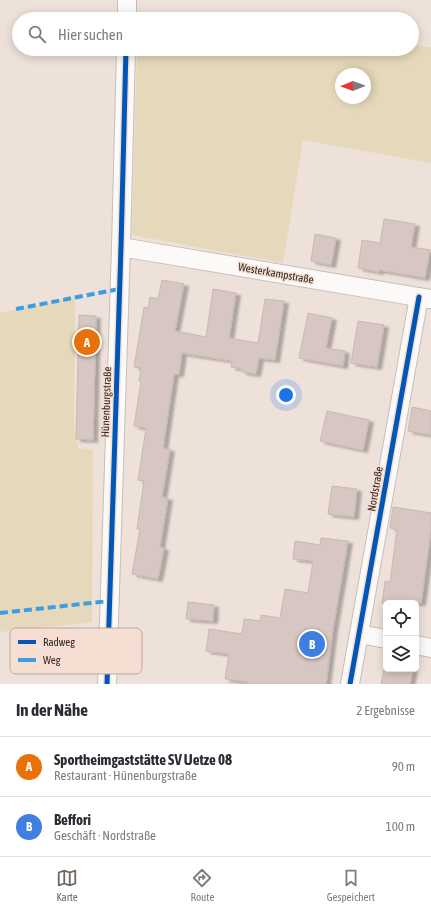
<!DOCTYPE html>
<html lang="de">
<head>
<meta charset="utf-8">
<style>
	:root { --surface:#fff; --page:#f7f7f7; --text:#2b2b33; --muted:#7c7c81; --line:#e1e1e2; --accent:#726862 }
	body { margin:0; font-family:"Asap Condensed",sans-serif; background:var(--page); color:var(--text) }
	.controls { position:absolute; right:12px; bottom:12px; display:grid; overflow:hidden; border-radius:6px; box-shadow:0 2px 10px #0003 }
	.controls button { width:36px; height:36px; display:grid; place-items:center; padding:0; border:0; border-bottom:1px solid var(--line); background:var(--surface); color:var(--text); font:20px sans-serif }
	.compass { position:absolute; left:335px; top:68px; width:36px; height:36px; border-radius:50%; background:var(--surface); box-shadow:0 2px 10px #0003; rotate:269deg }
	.you { position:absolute; left:286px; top:395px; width:14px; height:14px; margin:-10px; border:3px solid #fff; border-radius:50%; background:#1a73e8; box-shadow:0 0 0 6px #1a73e833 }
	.badge { display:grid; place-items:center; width:26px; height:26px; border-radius:50%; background:var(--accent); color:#fff; font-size:13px; font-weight:700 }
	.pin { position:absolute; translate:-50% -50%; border:2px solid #fff; box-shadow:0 1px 4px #0006 }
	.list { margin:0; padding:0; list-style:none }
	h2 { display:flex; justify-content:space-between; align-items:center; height:52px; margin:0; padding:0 16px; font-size:17px }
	h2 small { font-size:13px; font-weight:400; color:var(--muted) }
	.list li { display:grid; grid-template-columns:26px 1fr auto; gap:12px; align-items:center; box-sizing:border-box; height:60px; padding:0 16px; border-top:1px solid var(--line) }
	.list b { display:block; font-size:15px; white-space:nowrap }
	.list p { margin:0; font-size:13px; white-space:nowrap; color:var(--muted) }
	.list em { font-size:13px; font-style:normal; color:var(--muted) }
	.icon { flex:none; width:22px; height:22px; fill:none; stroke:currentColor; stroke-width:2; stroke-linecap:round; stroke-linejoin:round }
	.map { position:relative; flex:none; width:431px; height:684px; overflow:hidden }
	.search { position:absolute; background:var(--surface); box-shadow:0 2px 10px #0003; left:12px; right:12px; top:12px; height:44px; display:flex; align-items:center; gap:10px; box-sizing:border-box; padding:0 14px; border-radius:22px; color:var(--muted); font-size:15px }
	.sheet { height:172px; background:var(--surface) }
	nav { display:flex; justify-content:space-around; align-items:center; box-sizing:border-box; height:56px; border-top:1px solid var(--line); background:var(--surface); font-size:11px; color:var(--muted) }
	nav a { display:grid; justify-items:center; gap:2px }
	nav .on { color:var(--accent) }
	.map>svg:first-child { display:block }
	.green { fill:#e5d8bb; fill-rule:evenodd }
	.building { fill:#d8c6c2; stroke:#c5bab6; filter:url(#shadow) }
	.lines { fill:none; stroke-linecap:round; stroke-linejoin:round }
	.minor-casing { stroke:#c8bdb8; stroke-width:20 }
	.minor { stroke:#fcfaf9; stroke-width:18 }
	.quiet { stroke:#3e9ce0; stroke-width:4; stroke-dasharray:8 4; stroke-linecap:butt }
	.cycleway-casing { stroke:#f6ded2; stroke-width:8 }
	.cycleway { stroke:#0057b8; stroke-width:5 }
	.labels { text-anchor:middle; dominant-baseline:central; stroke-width:3; stroke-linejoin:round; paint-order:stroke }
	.street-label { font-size:11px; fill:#302722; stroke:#f6ded2 }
	.key { fill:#f6ded2; stroke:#bba79d; stroke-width:1 }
	.key-label { font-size:11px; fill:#302722 }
</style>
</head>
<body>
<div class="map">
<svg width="431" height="684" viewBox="0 0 431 684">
	<defs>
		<filter id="shadow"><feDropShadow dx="4.5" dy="2.5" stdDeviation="1" flood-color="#0004"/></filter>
	</defs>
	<rect width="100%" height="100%" fill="#eee1da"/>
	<g class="green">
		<path d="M412,46L431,47V163L303,140L283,263L132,235L137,49H412ZM341,74H365V98H341Z"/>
		<path d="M75,297L74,425L78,448L93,450L92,622L0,632V313Z"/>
	</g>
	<g class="building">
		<path d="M384,219L415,224L411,247L430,250L425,278L379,270V272L358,268L362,240L380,243Z"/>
		<path d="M315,234L336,238L331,265L311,261Z"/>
		<path d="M162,280L184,284L175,331L206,337L213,289L236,293L229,338L258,343L265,299L284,301L275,360L259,358L256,374L242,372V369L231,367L232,361L182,353L179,374H174L163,448L170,449L162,497L168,498L160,547L164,548L158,579L132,574L140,529H137L144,481L138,480L146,428L134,426L141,382L139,381L141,368L134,367L144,307L148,308L150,297L158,299Z"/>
		<path d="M308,313L332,318L326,348L345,351L343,366L299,358Z"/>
		<path d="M79,315L96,316L93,440L76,439Z"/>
		<path d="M358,321L384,325L377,367L351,363Z"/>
		<path d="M412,407L431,411V435L408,431Z"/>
		<path d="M327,411L369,420L363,450L320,441Z"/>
		<path d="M332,486L357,489L354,517L328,514Z"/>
		<path d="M393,507L431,513V530L421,603H382L385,581L390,582L397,529L390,528Z"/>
		<path d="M321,538L348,541L333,629L326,684H248V682L225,679L229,654L206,651L209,629L242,634L244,619L260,621L261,615L280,618L285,589L308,593L313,561L293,559L295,541L320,545Z"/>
		<path d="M188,602L214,605L213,621L186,619Z"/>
		<path d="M384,669H413L410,684H381Z"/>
	</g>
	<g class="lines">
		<g class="minor-casing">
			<g id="minor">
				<path d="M127,19V0"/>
				<path d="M121,247L430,299"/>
				<path d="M359,634L386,639"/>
				<path d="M416,645L431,648"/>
				<path d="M107,684L121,247L126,49"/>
				<path d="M350,684L419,297"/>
			</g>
		</g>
		<use href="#minor" class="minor"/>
		<g class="quiet">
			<path d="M16,309L119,289"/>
			<path d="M0,613L109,601"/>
		</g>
		<g class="cycleway-casing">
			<g id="cycleway">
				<path d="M107,684L121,247L126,49"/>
				<path d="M350,684L419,297"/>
			</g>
		</g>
		<use href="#cycleway" class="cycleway"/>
	</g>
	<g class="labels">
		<g class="street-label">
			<text transform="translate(276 273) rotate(10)">Westerkampstraße</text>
			<text transform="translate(106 402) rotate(-88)">Hünenburgstraße</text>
			<text transform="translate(375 489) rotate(-80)">Nordstraße</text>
		</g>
	</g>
	<rect x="10" y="628" width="132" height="46" rx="6" class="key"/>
	<rect x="18" y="640" width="18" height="4" fill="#0057b8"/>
	<rect x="18" y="658" width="18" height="4" fill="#3e9ce0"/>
	<g class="key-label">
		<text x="43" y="646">Radweg</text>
		<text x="43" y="664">Weg</text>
	</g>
</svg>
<div class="controls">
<button><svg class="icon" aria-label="locate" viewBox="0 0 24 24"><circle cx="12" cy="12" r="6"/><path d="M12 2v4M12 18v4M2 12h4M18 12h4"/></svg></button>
<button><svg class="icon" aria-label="layers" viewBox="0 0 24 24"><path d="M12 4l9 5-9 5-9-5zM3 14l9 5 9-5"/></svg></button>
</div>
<svg class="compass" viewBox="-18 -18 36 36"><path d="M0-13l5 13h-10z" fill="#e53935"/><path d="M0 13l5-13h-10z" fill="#7c7c81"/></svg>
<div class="you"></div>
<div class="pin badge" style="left:87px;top:342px;background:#e8710a">A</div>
<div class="pin badge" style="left:312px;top:644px;background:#3f7fe0">B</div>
<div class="search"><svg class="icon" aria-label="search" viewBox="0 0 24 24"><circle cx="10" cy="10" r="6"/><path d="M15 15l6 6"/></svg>Hier suchen</div>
</div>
<section class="sheet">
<h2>In der Nähe<small>2 Ergebnisse</small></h2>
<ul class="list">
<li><span class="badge" style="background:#e8710a">A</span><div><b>Sportheimgaststätte SV Uetze 08</b><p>Restaurant · Hünenburgstraße</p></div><em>90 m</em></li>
<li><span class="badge" style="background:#3f7fe0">B</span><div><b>Beffori</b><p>Geschäft · Nordstraße</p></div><em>100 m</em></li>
</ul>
</section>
<nav>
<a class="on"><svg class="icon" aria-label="map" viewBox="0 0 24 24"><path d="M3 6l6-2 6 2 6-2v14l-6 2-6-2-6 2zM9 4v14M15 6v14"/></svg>Karte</a>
<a><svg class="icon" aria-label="directions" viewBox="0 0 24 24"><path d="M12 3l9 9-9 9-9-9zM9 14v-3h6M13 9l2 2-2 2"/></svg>Route</a>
<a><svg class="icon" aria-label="saved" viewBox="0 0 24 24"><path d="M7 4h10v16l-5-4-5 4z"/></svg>Gespeichert</a>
</nav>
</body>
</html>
